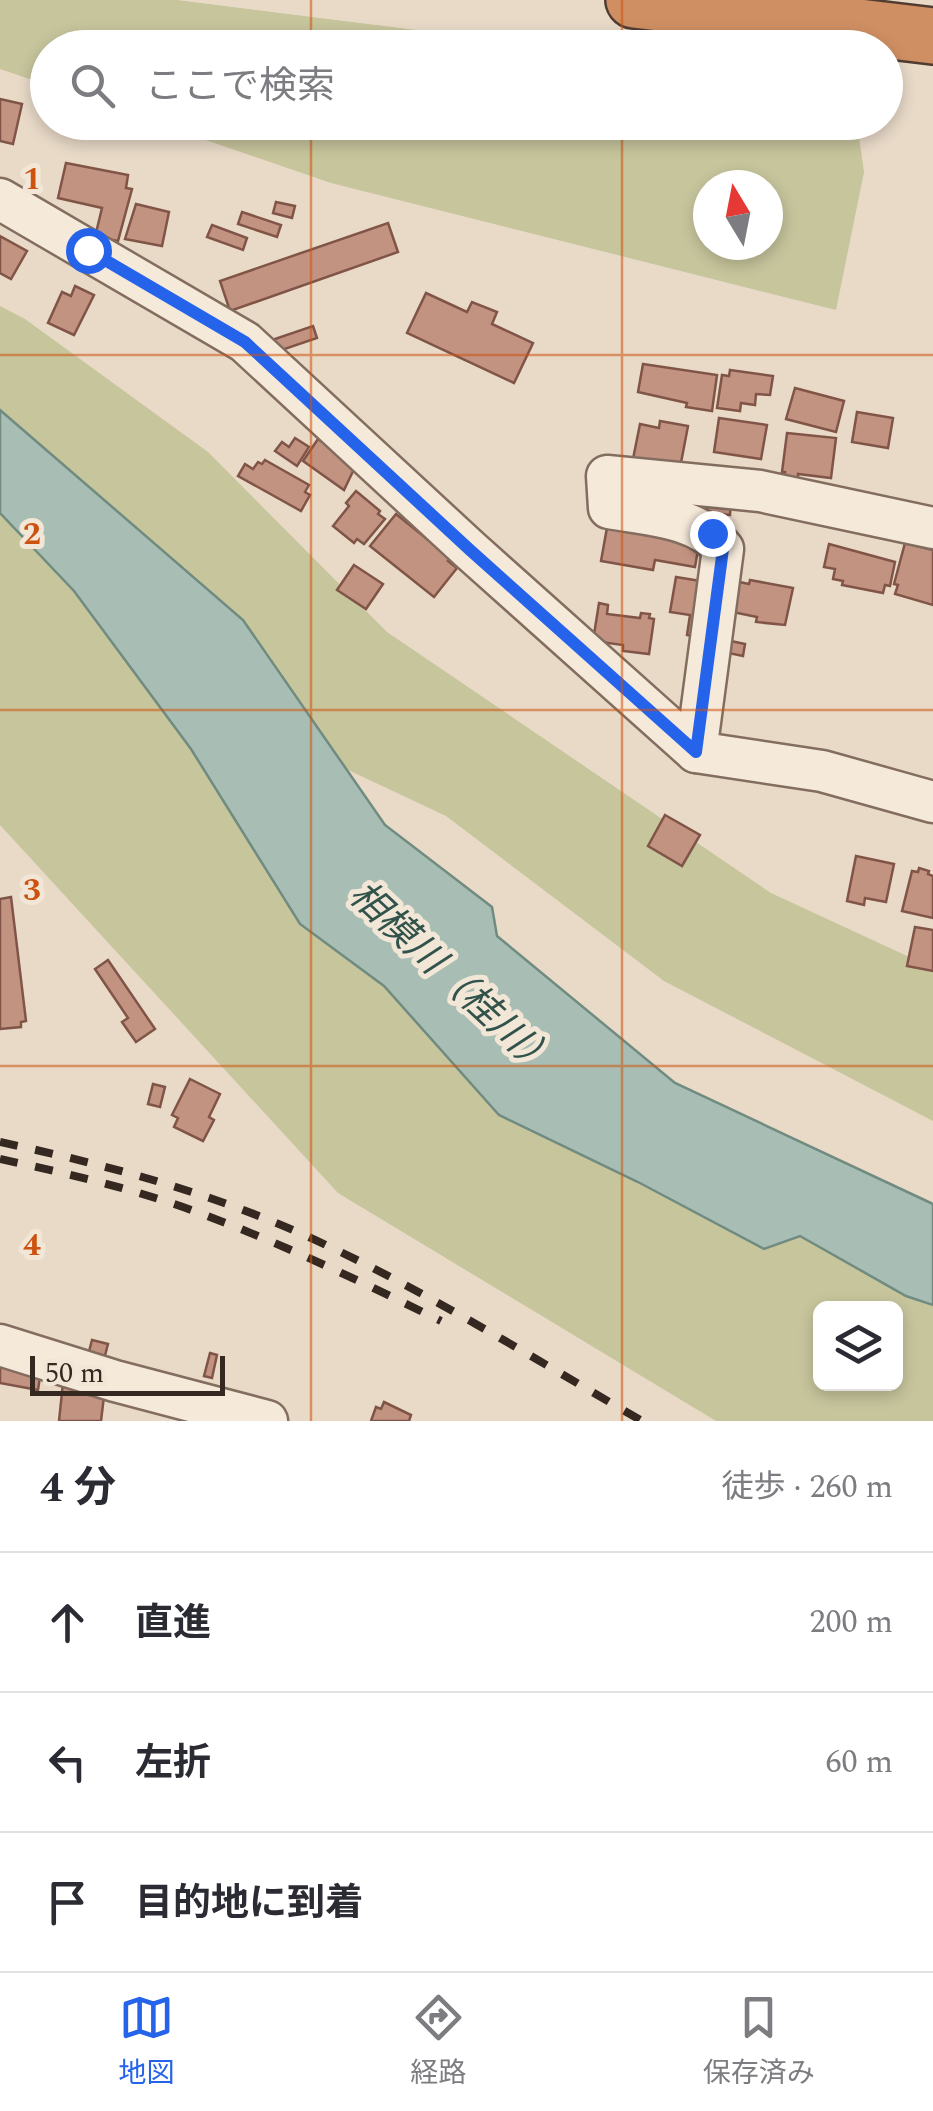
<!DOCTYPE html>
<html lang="ja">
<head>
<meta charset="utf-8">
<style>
	:root { --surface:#fff; --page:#f7f7f7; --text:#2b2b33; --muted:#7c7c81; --line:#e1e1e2; --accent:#2563eb }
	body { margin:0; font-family:Spectral,"Noto Sans JP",serif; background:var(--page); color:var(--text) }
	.controls { position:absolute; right:30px; bottom:30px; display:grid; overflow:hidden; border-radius:15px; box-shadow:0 5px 15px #0003 }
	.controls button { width:90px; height:90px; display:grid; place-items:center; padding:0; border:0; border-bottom:2px solid var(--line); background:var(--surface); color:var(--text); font:50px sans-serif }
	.compass { position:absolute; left:693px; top:170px; width:90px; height:90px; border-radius:50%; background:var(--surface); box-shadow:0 5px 15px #0003; rotate:350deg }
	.scale { position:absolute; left:30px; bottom:25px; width:195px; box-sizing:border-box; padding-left:10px; border:5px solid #352821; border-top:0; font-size:28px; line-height:35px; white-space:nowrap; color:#352821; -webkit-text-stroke:8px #f2e6d6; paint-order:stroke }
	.stop { position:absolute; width:30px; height:30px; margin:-22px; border:8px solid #2563eb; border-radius:50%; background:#fff }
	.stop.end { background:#2563eb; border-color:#fff; box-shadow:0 2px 10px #0008 }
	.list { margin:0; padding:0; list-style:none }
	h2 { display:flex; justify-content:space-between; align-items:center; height:130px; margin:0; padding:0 40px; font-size:42px }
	h2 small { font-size:32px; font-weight:400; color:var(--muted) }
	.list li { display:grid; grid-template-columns:65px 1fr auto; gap:30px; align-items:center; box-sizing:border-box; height:140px; padding:0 40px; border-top:2px solid var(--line) }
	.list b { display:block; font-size:38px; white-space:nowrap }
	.list em { font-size:32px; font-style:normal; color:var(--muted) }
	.icon { flex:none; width:55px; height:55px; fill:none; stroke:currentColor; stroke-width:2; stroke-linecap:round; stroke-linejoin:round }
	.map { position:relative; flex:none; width:933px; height:1421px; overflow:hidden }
	.search { position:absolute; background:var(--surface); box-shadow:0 5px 15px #0003; left:30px; right:30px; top:30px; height:110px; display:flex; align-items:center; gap:25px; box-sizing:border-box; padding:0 35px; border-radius:55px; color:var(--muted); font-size:38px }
	.sheet { height:550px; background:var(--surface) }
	nav { display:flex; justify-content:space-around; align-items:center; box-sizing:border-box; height:140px; border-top:2px solid var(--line); background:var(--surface); font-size:28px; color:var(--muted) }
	nav a { display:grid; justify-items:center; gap:5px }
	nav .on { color:var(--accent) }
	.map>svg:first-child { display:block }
	.green { fill:#c7c59c; fill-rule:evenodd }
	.water { fill:#a8beb4; stroke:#708b80; stroke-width:2.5 }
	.building { fill:#c39382; stroke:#805547; stroke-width:2.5 }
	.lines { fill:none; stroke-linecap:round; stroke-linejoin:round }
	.minor-casing { stroke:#836d5f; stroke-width:45 }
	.highway-casing { stroke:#523c32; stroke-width:60 }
	.minor { stroke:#f5e9da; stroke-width:40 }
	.highway { stroke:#cf8f62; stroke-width:55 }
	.rail { stroke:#352821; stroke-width:8; stroke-dasharray:18 18; stroke-linecap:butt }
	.route { stroke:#2563eb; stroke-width:12 }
	.grid { fill:none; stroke:#cd520f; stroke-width:2.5; stroke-opacity:0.55 }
	.labels { text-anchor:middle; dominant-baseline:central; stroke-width:10; stroke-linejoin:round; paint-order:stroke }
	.water-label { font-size:38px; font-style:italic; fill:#32534c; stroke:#f2e6d6 }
	.grid-label { font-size:32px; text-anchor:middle; font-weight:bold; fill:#cd520f; stroke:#f2e6d6; stroke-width:10; stroke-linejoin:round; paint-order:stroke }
</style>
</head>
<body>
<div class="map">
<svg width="933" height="1421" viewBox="0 0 933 1421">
	<rect width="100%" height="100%" fill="#e9dac8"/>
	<g class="green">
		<path d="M0,0H177L552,47L48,48L47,85L0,69Z"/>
		<path d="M156,123H857L864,172L836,310L331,183ZM768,185V245H708V185Z"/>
		<path d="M0,306L25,319L208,452L387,632L771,893L933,968V1121L664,981L446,816L346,769L243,620L0,410Z"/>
		<path d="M0,513L74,591L191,749L300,924L384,986L499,1115L638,1182L764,1249L799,1236L906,1296L933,1305V1421H716L338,1193L0,825ZM820,1308H896V1384H820Z"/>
	</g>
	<path class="water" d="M0,410L243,620L385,825L492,907L497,936L675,1083L933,1204V1305L906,1296L800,1236L764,1249L638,1182L499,1115L384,986L300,924L191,749L74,591L0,513Z"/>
	<g class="building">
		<path d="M0,99L22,104L13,144L0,141Z"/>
		<path d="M79,122H127L125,131Z"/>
		<path d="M66,163L128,175L126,188L132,189L118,241L95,237L102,208L58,198Z"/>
		<path d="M276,202L295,206L292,218L273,213Z"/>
		<path d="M136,204L169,212L162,246L125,239Z"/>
		<path d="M242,212L281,225L277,237L238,224Z"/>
		<path d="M388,223L398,252L230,311L220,281Z"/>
		<path d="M212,225L247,238L243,250L207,237Z"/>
		<path d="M0,236L27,251L11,279L0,273Z"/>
		<path d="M75,286L94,295L74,335L48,323L62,292L71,296Z"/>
		<path d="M426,293L467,312L472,302L497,312L492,324L533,343L514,383L407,333Z"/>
		<path d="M313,326L317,338L270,354L266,342Z"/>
		<path d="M643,364L717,375L712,411L686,407L687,403L638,392Z"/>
		<path d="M730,370L773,376L770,395L756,394L755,405L741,403L740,411L717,408L722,375L729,376Z"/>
		<path d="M795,388L844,401L836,432L786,419Z"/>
		<path d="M857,412L893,418L888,448L852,442Z"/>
		<path d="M719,418L767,425L761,459L714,452Z"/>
		<path d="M660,421L688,426L680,468L633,459L640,424L659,428Z"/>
		<path d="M787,433L836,438L831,478L798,474V480L785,479V472H782Z"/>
		<path d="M295,438L309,447L297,466L275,451L282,442L289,447Z"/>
		<path d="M318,439L356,465L344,490L303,461Z"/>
		<path d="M265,460L309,485L305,492L310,495L301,511L238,476L245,464L253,469L258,462L262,464Z"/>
		<path d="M356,491L380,511L378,514L385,519L364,544L357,539L354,543L333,526L349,506L346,503Z"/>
		<path d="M702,497L731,499L730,515L700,513Z"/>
		<path d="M396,514L437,547L440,544L453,555L448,561L457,568L434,597L370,546Z"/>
		<path d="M608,522L700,538L695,567L655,560L653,570L601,561Z"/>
		<path d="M905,543L933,550V605L895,594L898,585L894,584Z"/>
		<path d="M829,544L895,562L890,586L885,585L883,593L842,585L843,581L833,579L835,569L824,567Z"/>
		<path d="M354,565L383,584L366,609L337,590Z"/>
		<path d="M676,577L713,583L704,638L687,635L690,615L670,612Z"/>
		<path d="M750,580L793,588L785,625L756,622L757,617L728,611L735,581L749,584Z"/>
		<path d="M599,603L608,605L607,614L640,618L641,613L650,614L649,618L654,619L649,654L623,651V645L593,641Z"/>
		<path d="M726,640L745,644L743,656L724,652Z"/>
		<path d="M665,815L700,835L682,866L648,846Z"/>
		<path d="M856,856L894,864L886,902L865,898L864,905L847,901Z"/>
		<path d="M919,868L929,871L928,874L933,876V918L902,911L912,871L918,872Z"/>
		<path d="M11,897L26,1021L21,1022V1027L0,1029V899Z"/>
		<path d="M915,927L933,930V971L907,966Z"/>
		<path d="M108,960L155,1029L136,1042L122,1022L128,1018L95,969Z"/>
		<path d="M190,1079L220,1094L209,1117L214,1120L203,1141L174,1127L178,1118L172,1115Z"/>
		<path d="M153,1084L165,1087L160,1107L148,1104Z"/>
		<path d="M92,1340L108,1344L103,1363L87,1359Z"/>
		<path d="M210,1353L217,1355L212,1378L204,1376Z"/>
		<path d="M0,1365L40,1377L38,1390L0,1383Z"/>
		<path d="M63,1383L105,1388L101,1421H59Z"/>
		<path d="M384,1402L411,1415L409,1421H371L376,1407L381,1409Z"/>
	</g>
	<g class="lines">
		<g class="minor-casing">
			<g id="minor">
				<path d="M0,199L245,342L470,550L696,752L822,771L933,802"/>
				<path d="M696,752L723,549C700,517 646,515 609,508L607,476L760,491L933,528"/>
				<path d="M0,1345L115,1381L267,1421"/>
			</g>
		</g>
		<g class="highway-casing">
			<path id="highway" d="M634,0L933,36"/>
		</g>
		<use href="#minor" class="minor"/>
		<use href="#highway" class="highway"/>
		<g class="rail">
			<path d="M0,1142C112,1166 224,1196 328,1246C436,1297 538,1361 642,1421"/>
			<path d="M0,1159C65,1173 131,1188 194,1211C279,1242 360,1281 441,1321"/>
		</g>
	</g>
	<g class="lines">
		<path class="route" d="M88,250L245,342L470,550L696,752L723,549L712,533"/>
	</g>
	<path class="grid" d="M311,0V48M622,0V48M311,122V1421M622,122V1421M0,355H933M0,710H933M0,1066H933"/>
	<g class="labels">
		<g class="water-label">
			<text transform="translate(452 980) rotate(43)">相模川（桂川）</text>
		</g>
	</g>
	<g class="grid-label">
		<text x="32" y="189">1</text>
		<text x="32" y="544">2</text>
		<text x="32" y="900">3</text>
		<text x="32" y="1255">4</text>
	</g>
</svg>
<div class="controls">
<button><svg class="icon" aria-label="layers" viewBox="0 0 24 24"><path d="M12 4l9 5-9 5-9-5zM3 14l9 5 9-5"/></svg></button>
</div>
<svg class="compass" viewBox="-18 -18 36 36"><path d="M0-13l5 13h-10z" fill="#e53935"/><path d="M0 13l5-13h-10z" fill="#7c7c81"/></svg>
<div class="scale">50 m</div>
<div class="stop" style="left:88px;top:250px"></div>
<div class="stop end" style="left:712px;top:533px"></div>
<div class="search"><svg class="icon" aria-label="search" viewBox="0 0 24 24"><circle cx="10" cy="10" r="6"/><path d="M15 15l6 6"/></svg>ここで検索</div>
</div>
<section class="sheet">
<h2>4 分<small>徒歩 · 260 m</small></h2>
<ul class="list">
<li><svg class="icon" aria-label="ahead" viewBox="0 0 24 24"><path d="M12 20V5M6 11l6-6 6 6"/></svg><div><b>直進</b></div><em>200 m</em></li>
<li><svg class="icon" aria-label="left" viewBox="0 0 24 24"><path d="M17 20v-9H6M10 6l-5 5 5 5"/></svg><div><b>左折</b></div><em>60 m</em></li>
<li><svg class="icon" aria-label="arrive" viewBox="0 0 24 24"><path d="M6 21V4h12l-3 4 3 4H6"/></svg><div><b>目的地に到着</b></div></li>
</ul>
</section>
<nav>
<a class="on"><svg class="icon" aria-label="map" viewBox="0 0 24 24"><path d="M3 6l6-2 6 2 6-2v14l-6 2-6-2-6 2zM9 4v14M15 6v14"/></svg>地図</a>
<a><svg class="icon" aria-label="directions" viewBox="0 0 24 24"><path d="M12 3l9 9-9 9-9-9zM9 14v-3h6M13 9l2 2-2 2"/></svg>経路</a>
<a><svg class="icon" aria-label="saved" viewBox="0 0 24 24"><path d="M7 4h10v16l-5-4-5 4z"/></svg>保存済み</a>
</nav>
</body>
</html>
